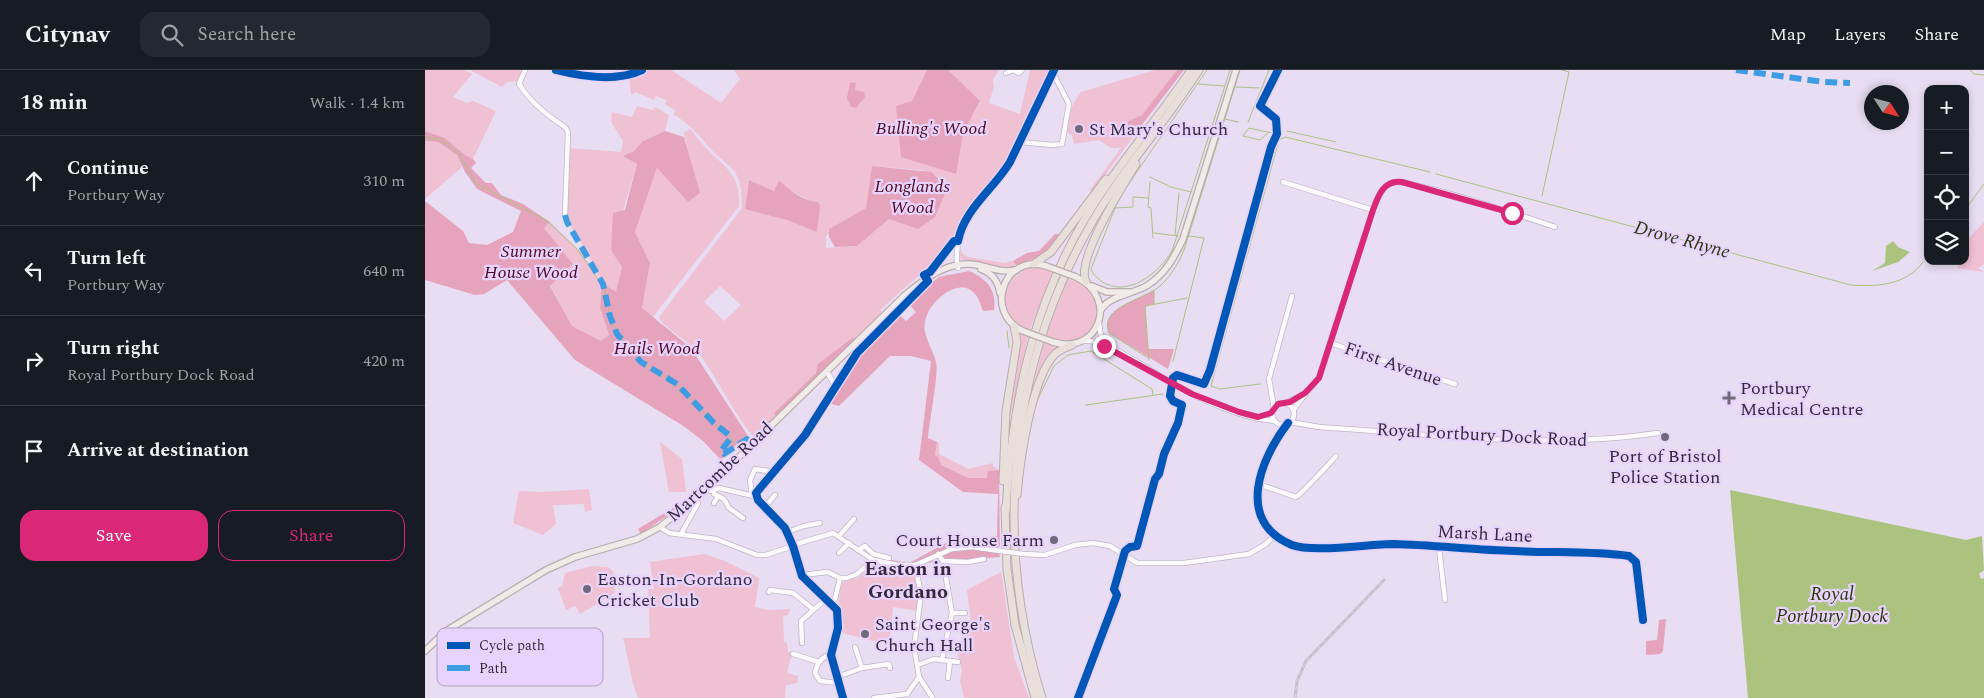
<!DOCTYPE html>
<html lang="en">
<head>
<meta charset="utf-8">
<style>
	:root { --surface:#171b24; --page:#242831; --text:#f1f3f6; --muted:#9ea1a6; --line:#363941; --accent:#db2777 }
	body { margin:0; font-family:Spectral,serif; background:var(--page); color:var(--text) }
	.controls { position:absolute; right:15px; top:15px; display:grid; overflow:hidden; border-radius:10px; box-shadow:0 2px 8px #0003 }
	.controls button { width:45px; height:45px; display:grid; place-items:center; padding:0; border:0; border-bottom:1px solid var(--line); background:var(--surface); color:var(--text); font:25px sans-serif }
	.compass { position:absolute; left:1439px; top:15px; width:45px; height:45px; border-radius:50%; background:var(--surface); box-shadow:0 2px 8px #0003; rotate:126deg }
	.stop { position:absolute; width:15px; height:15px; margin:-11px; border:4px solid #db2777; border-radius:50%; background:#fff }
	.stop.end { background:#db2777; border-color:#fff; box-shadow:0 1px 5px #0008 }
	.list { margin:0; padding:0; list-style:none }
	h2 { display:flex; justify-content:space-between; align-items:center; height:65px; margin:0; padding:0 20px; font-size:21px }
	h2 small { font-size:16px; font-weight:400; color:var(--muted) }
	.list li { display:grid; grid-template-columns:32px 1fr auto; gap:15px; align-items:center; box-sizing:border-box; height:90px; padding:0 20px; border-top:1px solid var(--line) }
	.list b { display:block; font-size:19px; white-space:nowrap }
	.list p { margin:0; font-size:16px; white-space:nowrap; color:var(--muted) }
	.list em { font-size:16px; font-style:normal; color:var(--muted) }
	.actions { display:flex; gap:10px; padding:15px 20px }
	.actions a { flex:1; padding:11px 0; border:1px solid var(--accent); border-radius:15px; text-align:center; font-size:18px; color:var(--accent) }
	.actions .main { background:var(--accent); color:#fff }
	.icon { flex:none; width:28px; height:28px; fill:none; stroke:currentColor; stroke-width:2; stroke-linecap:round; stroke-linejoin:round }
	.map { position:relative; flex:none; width:1559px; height:628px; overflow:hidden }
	header { display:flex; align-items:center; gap:30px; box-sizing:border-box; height:70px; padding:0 25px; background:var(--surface); border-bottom:1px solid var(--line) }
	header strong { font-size:24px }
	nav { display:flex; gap:28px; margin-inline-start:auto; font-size:18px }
	.search { width:350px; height:45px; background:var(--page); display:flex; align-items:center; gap:12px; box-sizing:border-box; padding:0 18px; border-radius:15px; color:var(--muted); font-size:19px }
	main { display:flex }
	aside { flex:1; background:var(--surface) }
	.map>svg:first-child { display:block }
	.green { fill:#f0c0d3; fill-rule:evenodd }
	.forest { fill:#e6a3bc }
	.water { fill:#abc37e }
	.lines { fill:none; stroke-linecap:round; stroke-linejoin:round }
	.stream { stroke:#abc37e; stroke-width:1 }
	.minor-casing { stroke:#bfb6c8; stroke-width:6 }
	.major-casing { stroke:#baacae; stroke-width:8 }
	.highway-casing { stroke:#baacae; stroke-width:9 }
	.minor { stroke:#fcfafd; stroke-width:4.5 }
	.major { stroke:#f0eae8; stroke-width:5.5 }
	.highway { stroke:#e9dfda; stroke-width:7 }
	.rail-casing { stroke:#c3c0c6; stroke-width:3 }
	.rail { stroke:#e7d3fd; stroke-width:1; stroke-dasharray:4; stroke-linecap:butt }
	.minor-bridge-casing { stroke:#bfb6c8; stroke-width:6; stroke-linecap:butt }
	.major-bridge-casing { stroke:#baacae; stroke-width:8; stroke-linecap:butt }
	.minor-bridge { stroke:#fcfafd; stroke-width:4.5 }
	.major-bridge { stroke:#f0eae8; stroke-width:5.5 }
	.quiet { stroke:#3e9ce2; stroke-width:6; stroke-dasharray:12 6; stroke-linecap:butt }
	.cycleway-casing { stroke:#e7d3fd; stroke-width:11 }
	.cycleway { stroke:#0057b8; stroke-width:8 }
	.route { stroke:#db2777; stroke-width:6 }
	.poi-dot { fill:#72697b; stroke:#e7d3fd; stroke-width:2 }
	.labels { text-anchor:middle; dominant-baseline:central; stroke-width:4.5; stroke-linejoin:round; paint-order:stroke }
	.park-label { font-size:18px; font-style:italic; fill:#500822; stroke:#e7d3fd }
	.poi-label { font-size:18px; fill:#322a3a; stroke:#e7d3fd; text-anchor:start }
	.street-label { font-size:18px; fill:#322a3a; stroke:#e7d3fd }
	.water-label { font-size:19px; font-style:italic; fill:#29380c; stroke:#e7d3fd }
	.quarter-label { font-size:20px; font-weight:bold; fill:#322a3a; stroke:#e7d3fd }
	.key { fill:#e7d3fd; stroke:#b1a0c2; stroke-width:1 }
	.key-label { font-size:14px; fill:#322a3a }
</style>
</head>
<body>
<header>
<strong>Citynav</strong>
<div class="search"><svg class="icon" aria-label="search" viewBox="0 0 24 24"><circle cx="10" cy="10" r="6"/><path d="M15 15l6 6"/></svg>Search here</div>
<nav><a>Map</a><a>Layers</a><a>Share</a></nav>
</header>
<main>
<aside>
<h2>18 min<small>Walk · 1.4 km</small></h2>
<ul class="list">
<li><svg class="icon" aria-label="ahead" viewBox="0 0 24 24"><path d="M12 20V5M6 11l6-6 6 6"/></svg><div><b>Continue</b><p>Portbury Way</p></div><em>310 m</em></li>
<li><svg class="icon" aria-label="left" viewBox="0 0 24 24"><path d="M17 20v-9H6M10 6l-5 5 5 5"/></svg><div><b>Turn left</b><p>Portbury Way</p></div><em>640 m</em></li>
<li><svg class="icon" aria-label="right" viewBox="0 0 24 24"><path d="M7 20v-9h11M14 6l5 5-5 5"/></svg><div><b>Turn right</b><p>Royal Portbury Dock Road</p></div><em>420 m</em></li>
<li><svg class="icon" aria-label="arrive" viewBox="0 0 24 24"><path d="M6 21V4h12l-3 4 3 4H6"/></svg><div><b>Arrive at destination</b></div></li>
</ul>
<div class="actions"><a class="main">Save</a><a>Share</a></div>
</aside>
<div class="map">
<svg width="1559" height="628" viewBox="0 0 1559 628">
	<rect width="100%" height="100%" fill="#e8ddf3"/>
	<g class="green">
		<path d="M0,0H40L47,4L28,27L42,33L48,31L71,41L48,89L40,85L20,68L0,61Z"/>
		<path d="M45,0H98L93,11L81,12L77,17Z"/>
		<path d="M221,0H246L296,33L315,9L309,0H502L487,31L530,104L538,64L555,32L523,0H574L568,10L569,16L564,33L595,44L605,0H625L626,2L580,97L571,109L550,131L533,161L503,200L486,212L455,240L457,242L429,270L427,267L394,294L391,303L349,343L351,346L331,365H327C305,338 292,306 270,279C262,270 236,256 234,247L317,138C317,96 307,102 283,76C272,63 263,53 248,44L251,41L240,34L241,30L231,26L229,30L210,22L206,25L204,7ZM447,96L497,100L514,107L432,176L401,178V166L404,164V159L441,138ZM324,110L349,121L354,110L361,118L387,132L392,162L362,150L320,138ZM295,216L316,235L299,251L279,232Z"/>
		<path d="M730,0H752L717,45L697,54L701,58L716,56L667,123L665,120L696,78H686L674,70L649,74L647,65L640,61L648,34L656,22Z"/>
		<path d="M212,36L228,40L230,37L244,45L240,61L218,71L209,81L199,86L212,94L186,180L197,197L191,223L177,213L161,180L143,152V78L196,82L198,71L186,52L187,42L207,47Z"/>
		<path d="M265,59C271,66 277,74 283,80C303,100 315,105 314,136L227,248L217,238L225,193L210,162L232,98L263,132L265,89L259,63Z"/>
		<path d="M0,71L13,72L33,85L37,97L0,129Z"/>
		<path d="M125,152L157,183L177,215L175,238L184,265L176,271L147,256L125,215L148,194L119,158Z"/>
		<path d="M1559,152V194L1553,198L1559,202L1532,198L1537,191H1540L1543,169Z"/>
		<path d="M534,177L538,184L543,187L579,193L588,191L591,195L582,200L538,190L535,188Z"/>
		<path d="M603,198H617L627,203L605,260C600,257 593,256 588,251C571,231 582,208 603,198Z"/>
		<path d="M643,208L647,211L649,210C692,229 670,287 621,266Z"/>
		<path d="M595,264L603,267L584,352L596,274Z"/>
		<path d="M619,273L634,278L629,282L600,349Z"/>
		<path d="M235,372L257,389L261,422H244Z"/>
		<path d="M512,372L514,373V384L543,399L568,393V396L573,400L563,408H543L516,395L510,385Z"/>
		<path d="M164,419L167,440L160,442L159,434L128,435L131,454L118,465L88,453L94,421L118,422Z"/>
		<path d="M279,484L300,491L334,508L330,537L344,540L365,539L363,545L358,546L359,572L362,573L363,582L367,583L362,603L373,606L372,613L361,615L360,628H213C205,608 204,589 198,568H225L223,519H229L225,492Z"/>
		<path d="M448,493L468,499L489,501L494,526L492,541L468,537L464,575L413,562L414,528L417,512L433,508Z"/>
		<path d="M167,496L183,497L188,501L190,523L155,544L150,536L141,540L133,518L137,516L140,503Z"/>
		<path d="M576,502L589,587L604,628H539L535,611L537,600L530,574L540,568L539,556L546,553L542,520Z"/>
	</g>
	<g class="forest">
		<path d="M502,0H523L555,31L538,64L531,104L476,87L471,36L487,31Z"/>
		<path d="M752,0H759L716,56L701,58L697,54L717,45Z"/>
		<path d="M425,12L431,13L430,20L439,22L440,27L431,38L426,37L422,28Z"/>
		<path d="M0,61L20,68L40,85L48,89L51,93L46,98L61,113H67L76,125L98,134L125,152L119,158L148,194L125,216L147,256L176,271L184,265L175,238L177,213L191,222L197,197L186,180L188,143L200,140L212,94L198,86L209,81L218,71L240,61L259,67L275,123L263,132L232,98L210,162L225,193L217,238L266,278L323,366L296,390L278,371L260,357L150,290L82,210L59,224L50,225L0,210V131L38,161L44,173L62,175L88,162L96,141L52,119L40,102L32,85L13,72L0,71Z"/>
		<path d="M447,96L506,102L523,117L510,147L493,159L464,149L432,176L410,177L404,167V159L441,138Z"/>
		<path d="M324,110L349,121L354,110C363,119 379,132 393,132L395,136L392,162L362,150L320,139Z"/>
		<path d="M630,164H635L617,186L591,195L588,191L602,183L614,181Z"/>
		<path d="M544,201C562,209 572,220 569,240L558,241C556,236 554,228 550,224C535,206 508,229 502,245C494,263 507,275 511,292C514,303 504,353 503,368L512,372L510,385L513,387L516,395L543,408H562L563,401L574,400L575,475L573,478L535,475L484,495L449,489L450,487L484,493L523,472L572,466L573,424L538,422L494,390L506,291L486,286H465L414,336L403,333L428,291L472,243L481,251L491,242L482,232L514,207Z"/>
		<path d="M729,220V234L720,237L723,279H749L743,299L684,263C674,238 714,230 729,220Z"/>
		<path d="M428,267L429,270L351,346L349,343L391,303L393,294Z"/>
		<path d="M263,429L260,433L216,464L213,459Z"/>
		<path d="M547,479L574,483L575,487L500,493L527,481Z"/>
		<path d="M1241,549L1238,581L1235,584L1221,585V571L1232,570L1234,550Z"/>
	</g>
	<g class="water">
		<path d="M1468,171L1473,177L1485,182L1473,192L1447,201L1460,193L1461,176Z"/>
		<path d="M1305,420L1541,470L1557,466L1559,500L1554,504L1556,509L1559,508V628H1323Z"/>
	</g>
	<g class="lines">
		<g class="stream">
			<path d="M1545,0L1549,4L1559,5"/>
			<path d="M773,14L799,16"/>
			<path d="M811,17L834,18"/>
			<path d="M800,49L813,52"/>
			<path d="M823,52L844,0"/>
			<path d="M862,61L911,72"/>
			<path d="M844,62L835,70L818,66L824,58L847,63"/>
			<path d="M0,67L5,69L14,68L35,85L50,113L122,151L152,179L173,209"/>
			<path d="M1011,104L1426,215C1452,217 1482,215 1498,192"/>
			<path d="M725,107L746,117L766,122"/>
			<path d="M725,112L723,137L726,138L728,168"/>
			<path d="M700,119L782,0"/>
			<path d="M1117,126L1144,2L1137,0"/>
			<path d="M692,133L666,199C668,205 672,207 676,211C702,229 734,203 747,181L805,0"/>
			<path d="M690,138L708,137V127L723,128"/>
			<path d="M1540,140L1559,114"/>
			<path d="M729,163L753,166"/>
			<path d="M750,165L754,123"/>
			<path d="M174,211L179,218L185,246L192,264L216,292L252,314L289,353L304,365L309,374"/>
			<path d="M729,235V221"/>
			<path d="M582,261L584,278"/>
			<path d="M723,288L684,263C673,237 721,229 735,216C747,205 755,191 760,177L815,0"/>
			<path d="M724,290L720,236L762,228"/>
			<path d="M748,291L779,168L764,166"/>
			<path d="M835,314L795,319L786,316L854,70L860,67L1005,102"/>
			<path d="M611,333L629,296L643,285L666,281L727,319L728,325"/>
			<path d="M661,335L738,324"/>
		</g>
		<g class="minor-casing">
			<g id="minor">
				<path d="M100,0L94,14C106,33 122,45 141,58L143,63L140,145"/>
				<path d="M131,0C158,7 191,12 217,0"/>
				<path d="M581,3L588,0L594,3L597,0"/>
				<path d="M595,72L628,75L637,74L644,34L628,3"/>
				<path d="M858,112L948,140"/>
				<path d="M533,198C531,192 532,188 532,182C535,142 565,125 585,92L629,0"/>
				<path d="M674,253L676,267L687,277"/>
				<path d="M658,271C681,268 728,303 750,315C776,330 819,349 850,351"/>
				<path d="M905,273L1030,314"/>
				<path d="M860,333L877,325"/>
				<circle cx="858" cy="344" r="11"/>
				<path d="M849,338L844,309L867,226"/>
				<path d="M868,340L894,307L948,140C952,129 955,117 967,113C982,107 1106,149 1130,157"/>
				<path d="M865,352L894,357C1006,364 1121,380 1233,363"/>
				<path d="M863,353C836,388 809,451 867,475C888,483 943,474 969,474C1009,475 1050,480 1090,481C1128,483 1167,481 1204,486L1211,492L1218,550"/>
				<path d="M833,414L871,427C875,425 906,392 911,386"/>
				<path d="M289,419V424L299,429L304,438L318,448"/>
				<path d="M285,421L294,418L329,426"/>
				<path d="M327,426L325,410L330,399L349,402"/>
				<path d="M331,426L358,456L368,476L377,506L412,540L413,558L406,585L418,628"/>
				<path d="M331,426L372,376L408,321V312L402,302"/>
				<path d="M289,433L293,426"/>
				<path d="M340,437L350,425"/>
				<path d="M235,457L244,463L291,469L332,485H341L368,476"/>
				<path d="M362,462L379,456L395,453"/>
				<path d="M256,464L273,433"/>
				<path d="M414,466L429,449"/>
				<path d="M368,475L408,463L448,490L473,495H490L527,479L548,477L568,480"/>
				<path d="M1014,478L1020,530"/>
				<path d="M433,480L440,476L448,484L464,488"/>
				<path d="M414,483L424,473"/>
				<path d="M513,484L518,491L543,492L559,489"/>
				<path d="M598,484L620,485L650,475L668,473L685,476L712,493H759L824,484L841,474L850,465"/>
				<path d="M377,505L403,502L415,508H422L432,504L448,490"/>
				<path d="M344,522L345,520L368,523L388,539"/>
				<path d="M410,529L415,508"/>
				<path d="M527,543H540"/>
				<path d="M377,573L376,551L401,529"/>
				<path d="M430,577L437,598"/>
				<path d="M368,584L394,592"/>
				<path d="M406,585C397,586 392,594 390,603L395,611L414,613"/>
				<path d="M517,590L527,543L521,508"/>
				<path d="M492,595L509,589L533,592"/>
				<path d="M412,607L437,598L464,594L465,598"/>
				<path d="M494,607L507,627"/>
				<path d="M523,608L525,591"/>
				<path d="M482,624L494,607L489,577L496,524L490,495"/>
				<path d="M449,628L482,624"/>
			</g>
		</g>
		<g class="major-casing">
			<g id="major">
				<path d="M556,199C568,204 573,211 575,223"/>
				<path d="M667,216L682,222H704"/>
				<path d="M676,240C683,226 709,224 723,215C740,204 749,188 758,169L811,0"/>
				<path d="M598,261C558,242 579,183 621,196"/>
				<path d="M628,272C674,286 695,228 651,207"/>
				<path d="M0,581L21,561L121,500L150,487L212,469L235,457L279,421L480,225C501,208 524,189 553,195C566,198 577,203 591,200"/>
			</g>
		</g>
		<g class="highway-casing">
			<g id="highway">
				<path d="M609,194L626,182L681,109"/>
				<path d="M661,212C650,190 698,116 711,94"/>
				<path d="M578,411L581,341L592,272L589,256"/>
				<path d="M592,425C595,392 606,308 630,284C635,280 641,277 647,275"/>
				<path d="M580,437L582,499L590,555L610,628"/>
				<path d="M581,441C587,322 612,215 681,116C708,77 739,40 766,0"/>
				<path d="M617,628C568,470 583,299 666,154C697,100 740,53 774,0"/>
			</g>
		</g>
		<use href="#minor" class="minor"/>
		<use href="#major" class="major"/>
		<use href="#highway" class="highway"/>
		<g class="rail-casing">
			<path id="rail" d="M870,628L872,611L881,591L959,510"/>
		</g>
		<use href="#rail" class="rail"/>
		<g class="minor-bridge-casing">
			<path id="minor-bridge" d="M568,480L598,484"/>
		</g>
		<g class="major-bridge-casing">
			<g id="major-bridge">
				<path d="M621,196L651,207"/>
				<path d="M598,261L628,272"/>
			</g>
		</g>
		<use href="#minor-bridge" class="minor-bridge"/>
		<use href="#major-bridge" class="major-bridge"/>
		<g class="quiet">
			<path d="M1311,0L1399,12L1425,13"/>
			<path d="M140,145L142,152L178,214L185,246L192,264L216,292L252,314L289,353L304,365L305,369L296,381L299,384L322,369L328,373"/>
		</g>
		<g class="cycleway-casing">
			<g id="cycleway">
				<path d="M131,0C158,7 191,12 217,0"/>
				<path d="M863,353C836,388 809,451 867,475C888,483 943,474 969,474C1009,475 1050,480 1090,481C1128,483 1167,481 1204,486L1211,492L1218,550"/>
				<path d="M418,628L406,585L413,558L412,540L377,506L368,476L360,458L333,430L331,423L380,365L432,283L503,211L499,205L505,202L529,171H533C539,139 569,119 585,92L629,0"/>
				<path d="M653,628L692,525L689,519L700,481L705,477L712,476L730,409L734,404L739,384L753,353L757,335L748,331L745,326L748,308L752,305L779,314L785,300L846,77L852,64L851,49L835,36L853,0"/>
			</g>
		</g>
		<use href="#cycleway" class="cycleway"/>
	</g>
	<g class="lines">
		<path class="route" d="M679,276L767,324L814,342L833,347L846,343L853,334L865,332L880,323L894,308L948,140C953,126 959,109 977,112L1087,143"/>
	</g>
	<g class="poi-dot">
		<circle cx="654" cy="59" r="5"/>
		<path d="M1301.5 320.5h5v5h5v5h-5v5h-5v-5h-5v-5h5z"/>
		<circle cx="1240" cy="367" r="5"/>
		<circle cx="629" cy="470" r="5"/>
		<circle cx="162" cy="519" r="5"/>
		<circle cx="440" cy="564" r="5"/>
	</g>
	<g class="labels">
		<g class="park-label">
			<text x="506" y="58">Bulling's Wood</text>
			<text x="487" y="116">Longlands<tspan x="487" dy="21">Wood</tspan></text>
			<text x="106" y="181">Summer<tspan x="106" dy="21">House Wood</tspan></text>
			<text x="232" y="278">Hails Wood</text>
		</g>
		<g class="poi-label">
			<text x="664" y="59">St Mary's Church</text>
			<text x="1315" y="318">Portbury<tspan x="1315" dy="21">Medical Centre</tspan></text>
			<text x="1240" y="386" text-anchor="middle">Port of Bristol<tspan x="1240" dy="21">Police Station</tspan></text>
			<text x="619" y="470" text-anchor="end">Court House Farm</text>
			<text x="172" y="509">Easton-In-Gordano<tspan x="172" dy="21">Cricket Club</tspan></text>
			<text x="450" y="554">Saint George's<tspan x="450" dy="21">Church Hall</tspan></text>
		</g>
		<g class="street-label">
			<text transform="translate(968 294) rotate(19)">First Avenue</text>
			<text transform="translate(1057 365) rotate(3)">Royal Portbury Dock Road</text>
			<text transform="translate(295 402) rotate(-43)">Martcombe Road</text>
			<text transform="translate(1060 464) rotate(3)">Marsh Lane</text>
		</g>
		<g class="water-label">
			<text transform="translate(1257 170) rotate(15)">Drove Rhyne</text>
			<text x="1407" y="524">Royal<tspan x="1407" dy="22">Portbury Dock</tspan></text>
		</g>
		<g class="quarter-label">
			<text x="483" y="499">Easton in<tspan x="483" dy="23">Gordano</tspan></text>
		</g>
	</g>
	<rect x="12" y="558" width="166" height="58" rx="8" class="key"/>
	<rect x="22" y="572" width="23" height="7" fill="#0057b8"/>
	<rect x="22" y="595" width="23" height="6" fill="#3e9ce2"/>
	<g class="key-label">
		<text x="54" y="580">Cycle path</text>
		<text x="54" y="603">Path</text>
	</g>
</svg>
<div class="controls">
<button>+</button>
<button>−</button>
<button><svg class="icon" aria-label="locate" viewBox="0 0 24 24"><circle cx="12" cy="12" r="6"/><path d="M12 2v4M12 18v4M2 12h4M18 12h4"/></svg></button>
<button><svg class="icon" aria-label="layers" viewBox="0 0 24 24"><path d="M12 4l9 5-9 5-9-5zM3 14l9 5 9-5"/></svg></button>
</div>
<svg class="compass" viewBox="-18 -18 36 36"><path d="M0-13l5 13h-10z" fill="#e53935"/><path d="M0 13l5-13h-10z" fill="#9ea1a6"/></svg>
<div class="stop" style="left:1087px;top:143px"></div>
<div class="stop end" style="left:679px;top:276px"></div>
</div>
</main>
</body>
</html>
